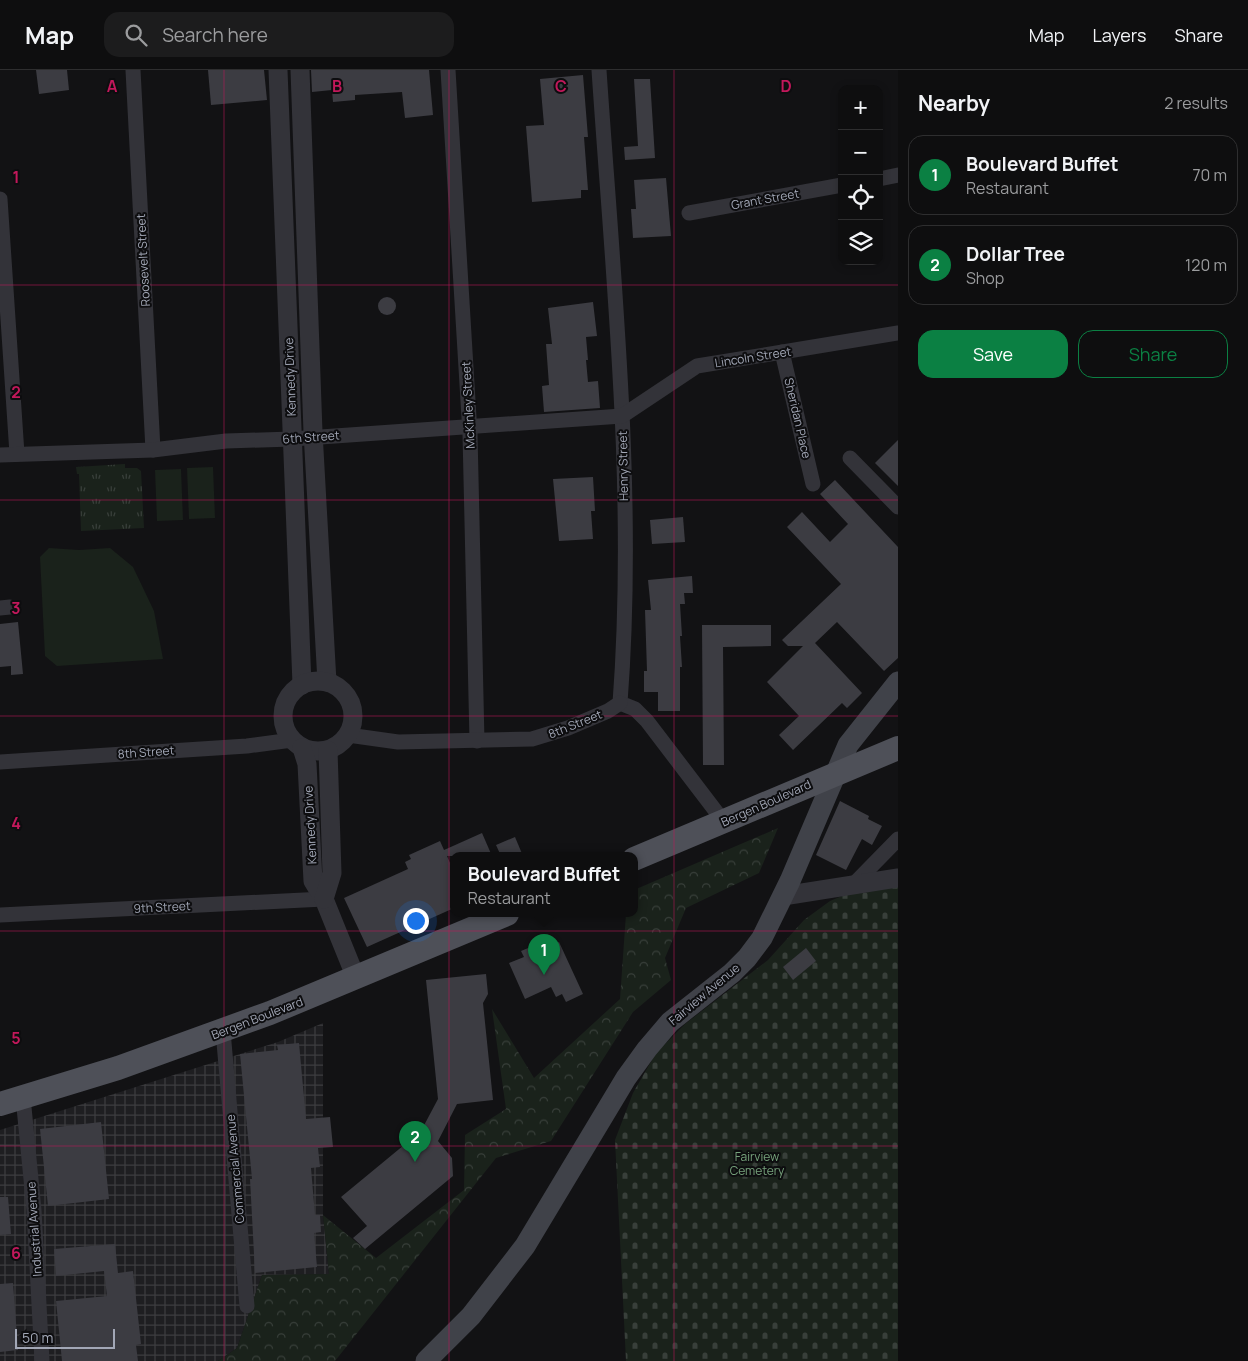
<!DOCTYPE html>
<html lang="en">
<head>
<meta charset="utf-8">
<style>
	:root { --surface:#0e0e0f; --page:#1c1c1d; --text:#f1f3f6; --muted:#9b9c9e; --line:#2e2e2f; --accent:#0b8043 }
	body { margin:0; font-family:Manrope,sans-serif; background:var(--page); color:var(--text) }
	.controls { position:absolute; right:15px; top:15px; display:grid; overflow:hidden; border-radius:10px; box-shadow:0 2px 8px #0003 }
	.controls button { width:45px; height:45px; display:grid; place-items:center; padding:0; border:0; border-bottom:1px solid var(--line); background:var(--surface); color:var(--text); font:25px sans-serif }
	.scale { position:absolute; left:15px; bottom:12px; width:100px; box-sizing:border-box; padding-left:5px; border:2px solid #a2a7b6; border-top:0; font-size:14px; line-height:18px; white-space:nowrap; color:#a2a7b6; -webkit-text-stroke:4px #0d0d0f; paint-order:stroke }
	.you { position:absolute; left:415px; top:850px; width:18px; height:18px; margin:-12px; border:4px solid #fff; border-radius:50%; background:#1a73e8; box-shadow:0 0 0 8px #1a73e833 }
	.badge { display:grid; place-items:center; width:32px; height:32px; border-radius:50%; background:var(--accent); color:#fff; font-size:16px; font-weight:700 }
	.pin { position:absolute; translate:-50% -41px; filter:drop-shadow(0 1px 2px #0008) }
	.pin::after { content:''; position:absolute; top:26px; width:18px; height:15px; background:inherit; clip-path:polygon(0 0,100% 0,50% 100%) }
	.popup { position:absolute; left:450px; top:782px; width:188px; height:65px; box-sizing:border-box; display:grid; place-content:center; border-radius:10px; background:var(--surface); filter:drop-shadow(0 1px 4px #0005); font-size:16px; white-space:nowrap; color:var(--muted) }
	.popup b { font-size:19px; color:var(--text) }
	.popup::after { content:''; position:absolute; left:50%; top:100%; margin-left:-10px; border:10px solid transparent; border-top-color:var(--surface) }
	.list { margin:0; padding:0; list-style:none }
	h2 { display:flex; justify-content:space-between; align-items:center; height:65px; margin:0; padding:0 20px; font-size:21px }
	h2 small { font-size:16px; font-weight:400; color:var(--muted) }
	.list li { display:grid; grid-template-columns:32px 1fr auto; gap:15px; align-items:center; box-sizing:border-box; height:80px; margin:0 10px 10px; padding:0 10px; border:1px solid var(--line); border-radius:15px }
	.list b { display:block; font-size:19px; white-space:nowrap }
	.list p { margin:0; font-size:16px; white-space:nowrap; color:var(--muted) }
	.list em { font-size:16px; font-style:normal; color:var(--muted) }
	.actions { display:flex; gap:10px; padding:15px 20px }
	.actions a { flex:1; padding:11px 0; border:1px solid var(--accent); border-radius:15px; text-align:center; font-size:18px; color:var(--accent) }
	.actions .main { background:var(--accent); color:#fff }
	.icon { flex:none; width:28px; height:28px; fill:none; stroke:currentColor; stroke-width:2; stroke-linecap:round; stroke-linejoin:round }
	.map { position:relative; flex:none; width:898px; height:1291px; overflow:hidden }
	header { display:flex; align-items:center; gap:30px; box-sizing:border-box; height:70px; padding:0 25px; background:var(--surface); border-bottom:1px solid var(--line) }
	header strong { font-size:24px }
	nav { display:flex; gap:28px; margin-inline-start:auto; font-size:18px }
	.search { width:350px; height:45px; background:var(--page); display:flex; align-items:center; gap:12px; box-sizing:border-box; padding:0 18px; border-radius:15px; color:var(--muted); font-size:19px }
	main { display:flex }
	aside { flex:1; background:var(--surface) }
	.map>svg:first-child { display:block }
	.industrial { fill:url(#industrial-grid) }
	.grass { fill:url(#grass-tufts) }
	.forest { fill:url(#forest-crowns) }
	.cemetery { fill:url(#cemetery-stones) }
	.pitch { fill:#1a221b }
	.building { fill:#3c3c42 }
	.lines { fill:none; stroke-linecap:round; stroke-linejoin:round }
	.minor { stroke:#333339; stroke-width:15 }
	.tertiary { stroke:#333339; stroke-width:19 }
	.secondary { stroke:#404249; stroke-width:21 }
	.primary { stroke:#4e5058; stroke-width:24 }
	.grid { fill:none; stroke:#c2185b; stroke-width:1; stroke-opacity:0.55 }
	.labels { text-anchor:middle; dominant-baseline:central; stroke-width:4; stroke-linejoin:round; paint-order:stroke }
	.street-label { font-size:12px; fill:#a2a7b6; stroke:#0d0d0f }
	.park-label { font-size:12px; fill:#77a37c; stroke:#0d0d0f }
	.grid-label { font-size:16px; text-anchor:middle; font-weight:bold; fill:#c2185b; stroke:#0d0d0f; stroke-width:4; stroke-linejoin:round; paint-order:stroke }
</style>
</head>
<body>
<header>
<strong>Map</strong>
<div class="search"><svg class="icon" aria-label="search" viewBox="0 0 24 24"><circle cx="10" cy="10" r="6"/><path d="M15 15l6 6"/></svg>Search here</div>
<nav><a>Map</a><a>Layers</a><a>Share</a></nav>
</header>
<main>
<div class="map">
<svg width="898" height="1291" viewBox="0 0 898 1291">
	<defs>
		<pattern id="industrial-grid" width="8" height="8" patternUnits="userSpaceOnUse" patternTransform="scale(1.25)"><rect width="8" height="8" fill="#1e1e21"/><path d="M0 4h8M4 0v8" fill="none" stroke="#3c3c3f"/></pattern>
		<pattern id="grass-tufts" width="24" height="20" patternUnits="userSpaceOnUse" patternTransform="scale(1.25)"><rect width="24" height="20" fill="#1a221b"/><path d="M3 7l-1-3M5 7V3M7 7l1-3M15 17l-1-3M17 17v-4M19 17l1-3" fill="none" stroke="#383f3a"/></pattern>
		<pattern id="forest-crowns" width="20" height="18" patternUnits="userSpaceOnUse" patternTransform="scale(1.25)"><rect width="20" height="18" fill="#1a221b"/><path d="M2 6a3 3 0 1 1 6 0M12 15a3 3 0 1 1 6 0" fill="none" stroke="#383f3a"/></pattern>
		<pattern id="cemetery-stones" width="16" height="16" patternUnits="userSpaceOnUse" patternTransform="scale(1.25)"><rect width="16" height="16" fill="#1a221b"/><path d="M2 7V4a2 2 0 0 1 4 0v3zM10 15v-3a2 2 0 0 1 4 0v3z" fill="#383f3a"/></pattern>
	</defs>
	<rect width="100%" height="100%" fill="#121214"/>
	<path class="industrial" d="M323,953V1145L329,1204L262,1205L237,1278L218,1291H0V1060L278,972Z"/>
	<path class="grass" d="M125,394V398H137L141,401L144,458L81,461L79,404H77L76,397Z"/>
	<path class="forest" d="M778,758L759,803L686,838L665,888L671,910L633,942L551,1071L496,1088L335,1291H218L237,1278L262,1205L329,1204L323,1145L376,1188L464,1120L465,1065L506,1039L492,939L534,1008L620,929L626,844H634V820Z"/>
	<path class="cemetery" d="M898,810V1291H626L615,1070L633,1023L656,983L685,954L768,890L804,850L830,831L868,815Z"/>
	<g class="pitch">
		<path d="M213,397L215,448L189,449L187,398Z"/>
		<path d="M181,399L183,450L157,451L155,400Z"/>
		<path d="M49,478L79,480L110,478L133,497L154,541L163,589L57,596L45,586L40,487Z"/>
	</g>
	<g class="building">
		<path d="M36,0H67L69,20L39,24Z"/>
		<path d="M208,0H264L267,30L211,35Z"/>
		<path d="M311,0H429L433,45L405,48L402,22L355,25V30L333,32L332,20L312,22Z"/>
		<path d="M583,5L588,67H584L588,120H581V128L532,132L526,56L544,55L540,9Z"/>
		<path d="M634,9H650L655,88L625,90L624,77L638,76Z"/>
		<path d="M666,108L671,166L633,168L631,139H636L634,110Z"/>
		<circle cx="387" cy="236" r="9"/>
		<path d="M593,232L597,266L586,267L588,290H586L588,312L598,311L600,338L544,342L542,316L549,315L546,274H552L548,238Z"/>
		<path d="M898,370V416L875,393Z"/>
		<path d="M593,407L595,441H591L593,469L559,471L553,409Z"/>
		<path d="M835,410L898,477V588L884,601L837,552L815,573L862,623L847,638L842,633L793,680L779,665L799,646L767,612L803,576H788L782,570L841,514L787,457L802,442L830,472L848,454L820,424Z"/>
		<path d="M683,447L685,472L652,474L650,450Z"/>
		<path d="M692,506L693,523H684L685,534H680L682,566H680L682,597H680V641H658V622H644V601H647L645,540H651L648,510Z"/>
		<path d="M18,552L23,604L11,605V596L0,597V554Z"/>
		<path d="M702,555H771V576L723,577L724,695H703Z"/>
		<path d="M840,731L869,746L868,749L882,756L872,775L862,769L846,800L816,785Z"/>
		<path d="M482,763L492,786H447L454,802V838L367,877L344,828L408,799L405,792L411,789L409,785L440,771L444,780Z"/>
		<path d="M515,767L523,786H501L496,775Z"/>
		<path d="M559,872L583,924L566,932L562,924L556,927L551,917L525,929L509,893L524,887L521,881L533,876L536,882Z"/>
		<path d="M806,878L816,891L793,910L783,897Z"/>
		<path d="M486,904L488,924L483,933L493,1030L457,1034L438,1071L452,1088L453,1106L365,1179L353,1168L367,1156L341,1127L421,1061L438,1029L426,910Z"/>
		<path d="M299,973L306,1049L330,1047L333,1077L318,1078L320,1097L311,1098L315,1145H320L321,1162L314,1163L317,1197L255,1203L250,1109H252L240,984L278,980L277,975Z"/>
		<path d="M101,1052L109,1129L48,1136L40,1059Z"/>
		<path d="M0,1127H8L11,1164L0,1165Z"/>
		<path d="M115,1174L118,1203L133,1201L141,1274L136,1275L138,1291H62L56,1231L107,1226L104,1201L56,1206L54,1179Z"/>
		<path d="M13,1213L18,1280L0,1282V1214Z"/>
	</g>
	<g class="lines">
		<g class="minor">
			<path d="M133,0L153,380"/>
			<path d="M448,0L470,364L477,671"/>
			<path d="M599,0C613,209 636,424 620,633L635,639L647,651L724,752"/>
			<path d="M879,109L898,105"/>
			<path d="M0,129L17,384"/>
			<path d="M689,143L842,115"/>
			<path d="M782,282L813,414"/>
			<path d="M0,385L153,380L226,371L292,369L622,346L697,296L898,263"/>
			<path d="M850,388L898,437"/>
			<path d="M0,538L10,537"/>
			<path d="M348,665L398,672L532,669L568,658L608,641L620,633"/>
			<path d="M0,692L247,676L292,670"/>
			<path d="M852,816L898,769"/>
			<path d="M0,845L324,829"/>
			<path d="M223,961L247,1236"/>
			<path d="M23,1027L34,1140L42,1291"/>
		</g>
		<g class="tertiary">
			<path d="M278,0L302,615"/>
			<path d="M300,0L313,362L327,612"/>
			<circle cx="318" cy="646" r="35"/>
			<path d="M302,678L307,694L313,811L324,829L356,908"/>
			<path d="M783,826L898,808"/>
			<path d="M324,829L332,803L328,680"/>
		</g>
		<path class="secondary" d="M426,1291L471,1246L525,1176L626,1008L647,979L670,952L732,903L747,888L762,868L790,811L848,675L898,612"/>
		<g class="primary">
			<path d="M634,789L898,678"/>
			<path d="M0,1034L118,998L270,943L507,844"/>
		</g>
	</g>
	<path class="grid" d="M224,0V1291M449,0V1291M674,0V1291M0,215H898M0,430H898M0,646H898M0,861H898M0,1076H898"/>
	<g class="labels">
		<g class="street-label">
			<text transform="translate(765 129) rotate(-10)">Grant Street</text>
			<text transform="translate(143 190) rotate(-93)">Roosevelt Street</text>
			<text transform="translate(753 287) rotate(-9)">Lincoln Street</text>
			<text transform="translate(290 307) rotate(-92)">Kennedy Drive</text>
			<text transform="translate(468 335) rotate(-93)">McKinley Street</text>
			<text transform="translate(798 348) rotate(77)">Sheridan Place</text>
			<text transform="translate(311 367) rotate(-4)">6th Street</text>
			<text transform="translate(623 396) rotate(-91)">Henry Street</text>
			<text transform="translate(575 654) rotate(-22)">8th Street</text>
			<text transform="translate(146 682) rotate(-4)">8th Street</text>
			<text transform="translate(766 733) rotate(-24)">Bergen Boulevard</text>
			<text transform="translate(310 755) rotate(-93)">Kennedy Drive</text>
			<text transform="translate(162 837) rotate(-3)">9th Street</text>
			<text transform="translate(704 924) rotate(-40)">Fairview Avenue</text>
			<text transform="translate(257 948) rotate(-21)">Bergen Boulevard</text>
			<text transform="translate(235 1099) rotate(-95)">Commercial Avenue</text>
			<text transform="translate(34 1159) rotate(-94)">Industrial Avenue</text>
		</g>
		<g class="park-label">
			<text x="757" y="1086">Fairview<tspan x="757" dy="14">Cemetery</tspan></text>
		</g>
	</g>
	<g class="grid-label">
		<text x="112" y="22">A</text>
		<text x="337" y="22">B</text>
		<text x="561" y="22">C</text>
		<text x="786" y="22">D</text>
		<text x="16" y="113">1</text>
		<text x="16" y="328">2</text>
		<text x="16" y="544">3</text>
		<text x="16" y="759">4</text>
		<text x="16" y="974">5</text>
		<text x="16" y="1189">6</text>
	</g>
</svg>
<div class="controls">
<button>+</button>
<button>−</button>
<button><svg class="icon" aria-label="locate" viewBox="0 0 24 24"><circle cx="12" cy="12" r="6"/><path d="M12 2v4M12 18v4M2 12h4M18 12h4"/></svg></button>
<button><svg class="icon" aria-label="layers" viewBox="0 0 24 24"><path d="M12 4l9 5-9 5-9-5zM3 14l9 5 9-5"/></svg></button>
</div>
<div class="scale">50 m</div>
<div class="you"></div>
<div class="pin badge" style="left:544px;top:905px">1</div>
<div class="popup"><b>Boulevard Buffet</b>Restaurant</div>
<div class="pin badge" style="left:415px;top:1092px">2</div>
</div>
<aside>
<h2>Nearby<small>2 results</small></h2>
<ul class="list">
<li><span class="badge">1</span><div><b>Boulevard Buffet</b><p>Restaurant</p></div><em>70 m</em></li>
<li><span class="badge">2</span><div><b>Dollar Tree</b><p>Shop</p></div><em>120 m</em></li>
</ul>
<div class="actions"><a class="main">Save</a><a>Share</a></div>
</aside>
</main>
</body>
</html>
